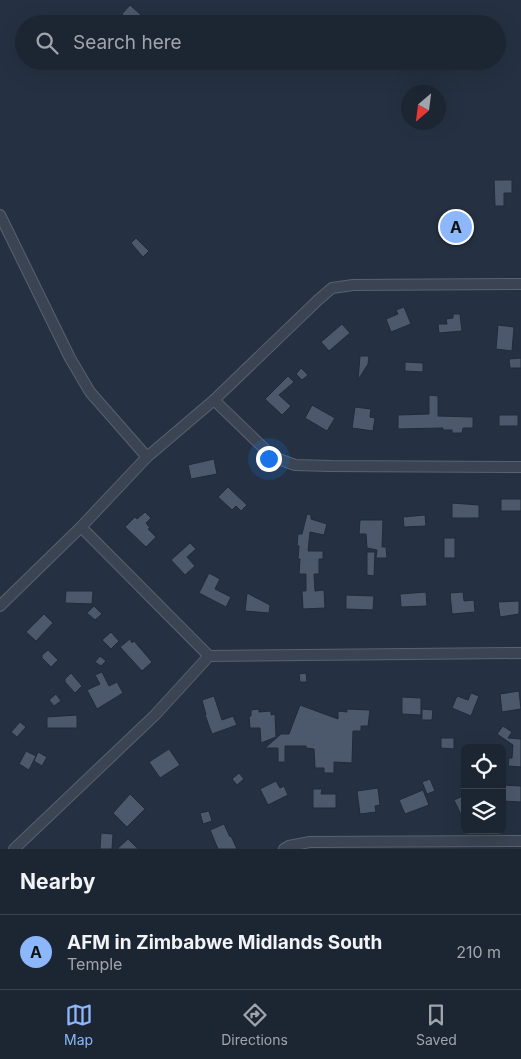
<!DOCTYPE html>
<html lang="en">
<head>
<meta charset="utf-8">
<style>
	:root { --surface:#1c2532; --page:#252d3a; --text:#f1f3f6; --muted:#a0a5ac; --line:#3a424d; --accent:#8db7fb }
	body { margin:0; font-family:Inter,sans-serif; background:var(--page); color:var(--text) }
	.controls { position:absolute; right:15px; bottom:15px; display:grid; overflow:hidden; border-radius:8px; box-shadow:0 5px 20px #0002 }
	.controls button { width:45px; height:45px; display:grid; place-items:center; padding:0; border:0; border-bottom:1px solid var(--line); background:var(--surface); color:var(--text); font:25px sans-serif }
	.compass { position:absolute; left:401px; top:85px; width:45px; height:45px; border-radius:50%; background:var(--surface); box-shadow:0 5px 20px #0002; rotate:208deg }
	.you { position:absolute; left:268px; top:458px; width:18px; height:18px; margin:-12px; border:4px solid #fff; border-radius:50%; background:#1a73e8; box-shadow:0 0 0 8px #1a73e833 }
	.badge { display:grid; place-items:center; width:32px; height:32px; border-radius:50%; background:var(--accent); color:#111; font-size:16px; font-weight:700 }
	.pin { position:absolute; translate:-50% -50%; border:2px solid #fff; box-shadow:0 1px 5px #0006 }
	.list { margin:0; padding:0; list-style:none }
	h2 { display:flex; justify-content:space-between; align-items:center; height:65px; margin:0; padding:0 20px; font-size:21px }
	h2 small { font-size:16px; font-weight:400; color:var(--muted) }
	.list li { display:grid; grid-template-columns:32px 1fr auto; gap:15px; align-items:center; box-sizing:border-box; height:75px; padding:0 20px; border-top:1px solid var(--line) }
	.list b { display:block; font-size:19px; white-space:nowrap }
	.list p { margin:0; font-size:16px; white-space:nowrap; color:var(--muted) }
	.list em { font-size:16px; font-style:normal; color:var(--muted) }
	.icon { flex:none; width:28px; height:28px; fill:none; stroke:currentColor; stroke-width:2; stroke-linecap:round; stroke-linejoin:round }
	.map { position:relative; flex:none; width:521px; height:849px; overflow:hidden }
	.search { position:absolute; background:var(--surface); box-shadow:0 5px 20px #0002; left:15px; right:15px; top:15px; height:55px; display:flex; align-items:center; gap:12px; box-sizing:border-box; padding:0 18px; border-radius:28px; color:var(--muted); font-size:19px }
	.sheet { height:140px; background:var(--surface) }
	nav { display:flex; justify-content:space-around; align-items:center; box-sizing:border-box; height:70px; border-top:1px solid var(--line); background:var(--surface); font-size:14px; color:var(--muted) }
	nav a { display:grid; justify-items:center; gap:2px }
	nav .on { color:var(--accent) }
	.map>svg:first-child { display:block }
	.building { fill:#4c586b; stroke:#202a39 }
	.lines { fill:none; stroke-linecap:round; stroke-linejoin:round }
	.street-casing { stroke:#58616f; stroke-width:12 }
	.street { stroke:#3a4452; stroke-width:10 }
</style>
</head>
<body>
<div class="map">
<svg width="521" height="849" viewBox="0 0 521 849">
	<rect width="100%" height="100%" fill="#253142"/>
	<g class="building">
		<path d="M130,5L151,24H133L122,14Z"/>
		<path d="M494,180H512V193H504V206H495Z"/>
		<path d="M136,238L149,251L143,257L131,243Z"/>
		<path d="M404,307L411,324L391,332L386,319L398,314L396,310Z"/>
		<path d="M453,314H460L462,331L439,333L438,324H447L446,319L453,318Z"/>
		<path d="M342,324L350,333L329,351L321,342Z"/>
		<path d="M498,325L514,327L512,351L496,349Z"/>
		<path d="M360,356H369L368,364L358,380Z"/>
		<path d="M521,358V368H510L509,359Z"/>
		<path d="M405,362L423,363V372L405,371Z"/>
		<path d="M301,368L308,375L302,380L296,374Z"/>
		<path d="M288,376L294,382L279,395L291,406L282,415L265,399Z"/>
		<path d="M429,395L438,396V416L473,417V428H463L462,433H452V430H443V428L398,429V415L429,414Z"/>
		<path d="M312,405L335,418L327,431L305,418Z"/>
		<path d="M355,407L371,409L370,417L375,418L373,431L352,428Z"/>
		<rect x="499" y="415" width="19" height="11"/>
		<path d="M214,459L217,474L191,479L188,465Z"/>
		<path d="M228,487L247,505L241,511L236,506L232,510L218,497Z"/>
		<rect x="501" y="499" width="20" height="12"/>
		<path d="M452,503L479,505V518H452Z"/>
		<path d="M145,512L151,518L146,523L150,528L148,529L156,537L146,547L125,527L135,517L137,519Z"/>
		<path d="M307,514L311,515V519L327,524L324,535L310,532L308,551H323V559H319V574H314L315,591L324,590L325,608L303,609L302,591H306V574H299L300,559H298L299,546H297L298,534H302Z"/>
		<path d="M425,515L426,526L404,527L403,517Z"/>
		<path d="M360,520H383L382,547H386L387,558H376L377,550L367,548L366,534H359Z"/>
		<rect x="444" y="538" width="11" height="20"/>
		<path d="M190,543L196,549L187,557L195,566L185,575L171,560Z"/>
		<path d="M367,552H375L374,576L367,575Z"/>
		<path d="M209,573L220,579L215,589L231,597L226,607L199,593Z"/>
		<path d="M66,591H93L92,604L65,603Z"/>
		<path d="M426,592L427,606L401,607L400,594Z"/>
		<path d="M463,592L464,601L474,600L475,612L452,614L450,593Z"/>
		<path d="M247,593L270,605L269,613L245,611Z"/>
		<path d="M346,595L374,596L373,610L346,609Z"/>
		<path d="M519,601V614L500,617L498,602Z"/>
		<path d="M94,606L102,614L95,620L87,613Z"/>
		<path d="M44,614L53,623L36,641L26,632Z"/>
		<path d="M111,632L119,641L111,649L102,640Z"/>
		<path d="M130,639L132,643L134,641L152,662L142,671L120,647Z"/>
		<path d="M48,650L58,660L51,667L42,658V655Z"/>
		<path d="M100,656L106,661L101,666L95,662Z"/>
		<path d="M102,672L109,686L117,682L123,693L97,709L87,690L100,684L95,675Z"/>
		<path d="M71,673L82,686L75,693L65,682V679Z"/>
		<path d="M306,673L307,682H300L299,674Z"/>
		<path d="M519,691L521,709L502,712L500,694Z"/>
		<path d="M471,693L479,696L471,716L452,708L457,696L468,700Z"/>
		<path d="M56,694L61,701L54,706L49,700Z"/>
		<path d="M214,696L222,720L233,716L237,725L212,734L205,715H206L202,700Z"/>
		<path d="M402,697L421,698V715L402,714Z"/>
		<path d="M300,705L338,719V711L347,712V709L370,710L368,726H361V731H353L352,763L334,762V773H324V768H315L314,749L306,748V746H285V762H278V748H265L281,734H289Z"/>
		<path d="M259,709V712L271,711V715L275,714L276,737L261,743L260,728H250L249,716H251V710Z"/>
		<path d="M422,709L433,710L432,720H422Z"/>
		<path d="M77,715V728H47V717Z"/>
		<path d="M20,722L26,727L17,737L11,732Z"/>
		<path d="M503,726L512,732L508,738L521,739V767L508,766L509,758H512L513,745L497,734Z"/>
		<path d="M441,738H454V749L441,748Z"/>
		<path d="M169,749L180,765L160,778L149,762Z"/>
		<path d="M26,751L36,756L29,770L19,764Z"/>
		<path d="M38,752L47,757L42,766L34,761Z"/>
		<path d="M239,773L244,779L237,785L232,779Z"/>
		<path d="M430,779L435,791L427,794L422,782Z"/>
		<path d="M276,781L280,788L284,786L288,795L268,805L260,789Z"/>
		<path d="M502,785L521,786V802L502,801Z"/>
		<path d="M378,788L380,805L375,806L376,812L360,814L357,791Z"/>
		<path d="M313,789H322L321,794H336V808H313Z"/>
		<path d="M423,790L429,805L405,814L399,800Z"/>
		<path d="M130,794L145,809L127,827L113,813Z"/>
		<path d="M465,795V823L454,800Z"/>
		<path d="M209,811L212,821L203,824L200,813Z"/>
		<path d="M224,824L230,837L231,836L237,849H218L210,830Z"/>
		<path d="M101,833L113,834L112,849H100Z"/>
		<path d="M128,839L138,849H117Z"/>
	</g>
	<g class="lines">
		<g class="street-casing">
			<g id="street">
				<path d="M0,215L70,358L90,392L147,457"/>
				<path d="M214,400L273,457L295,465L330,466L521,467"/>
				<path d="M81,527L209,656"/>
				<path d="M0,606L81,527L147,457L214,400L318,300L332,288L353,285L521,284"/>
				<path d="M14,849L155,715L209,656L521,653"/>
				<path d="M284,849L289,846L310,842L521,841"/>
			</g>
		</g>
		<use href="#street" class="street"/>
	</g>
</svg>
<div class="controls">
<button><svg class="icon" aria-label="locate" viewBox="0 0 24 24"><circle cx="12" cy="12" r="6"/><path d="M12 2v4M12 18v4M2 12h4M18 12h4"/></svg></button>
<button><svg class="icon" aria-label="layers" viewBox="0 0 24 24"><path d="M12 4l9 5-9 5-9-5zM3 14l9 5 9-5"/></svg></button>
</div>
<svg class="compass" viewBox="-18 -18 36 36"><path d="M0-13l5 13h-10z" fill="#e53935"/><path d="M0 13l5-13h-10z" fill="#a0a5ac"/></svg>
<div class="you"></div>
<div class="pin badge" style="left:456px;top:227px">A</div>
<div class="search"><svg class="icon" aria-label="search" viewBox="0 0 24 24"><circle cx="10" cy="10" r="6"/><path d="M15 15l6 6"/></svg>Search here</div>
</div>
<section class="sheet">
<h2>Nearby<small></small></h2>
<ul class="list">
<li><span class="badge">A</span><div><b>AFM in Zimbabwe Midlands South</b><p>Temple</p></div><em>210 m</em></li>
</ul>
</section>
<nav>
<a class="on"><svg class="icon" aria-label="map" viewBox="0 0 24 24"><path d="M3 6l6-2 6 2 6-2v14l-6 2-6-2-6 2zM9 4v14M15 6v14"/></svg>Map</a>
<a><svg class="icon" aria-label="directions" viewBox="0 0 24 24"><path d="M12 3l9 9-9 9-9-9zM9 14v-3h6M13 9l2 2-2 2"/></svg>Directions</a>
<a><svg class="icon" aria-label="saved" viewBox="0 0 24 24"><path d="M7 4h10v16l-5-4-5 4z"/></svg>Saved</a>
</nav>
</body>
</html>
